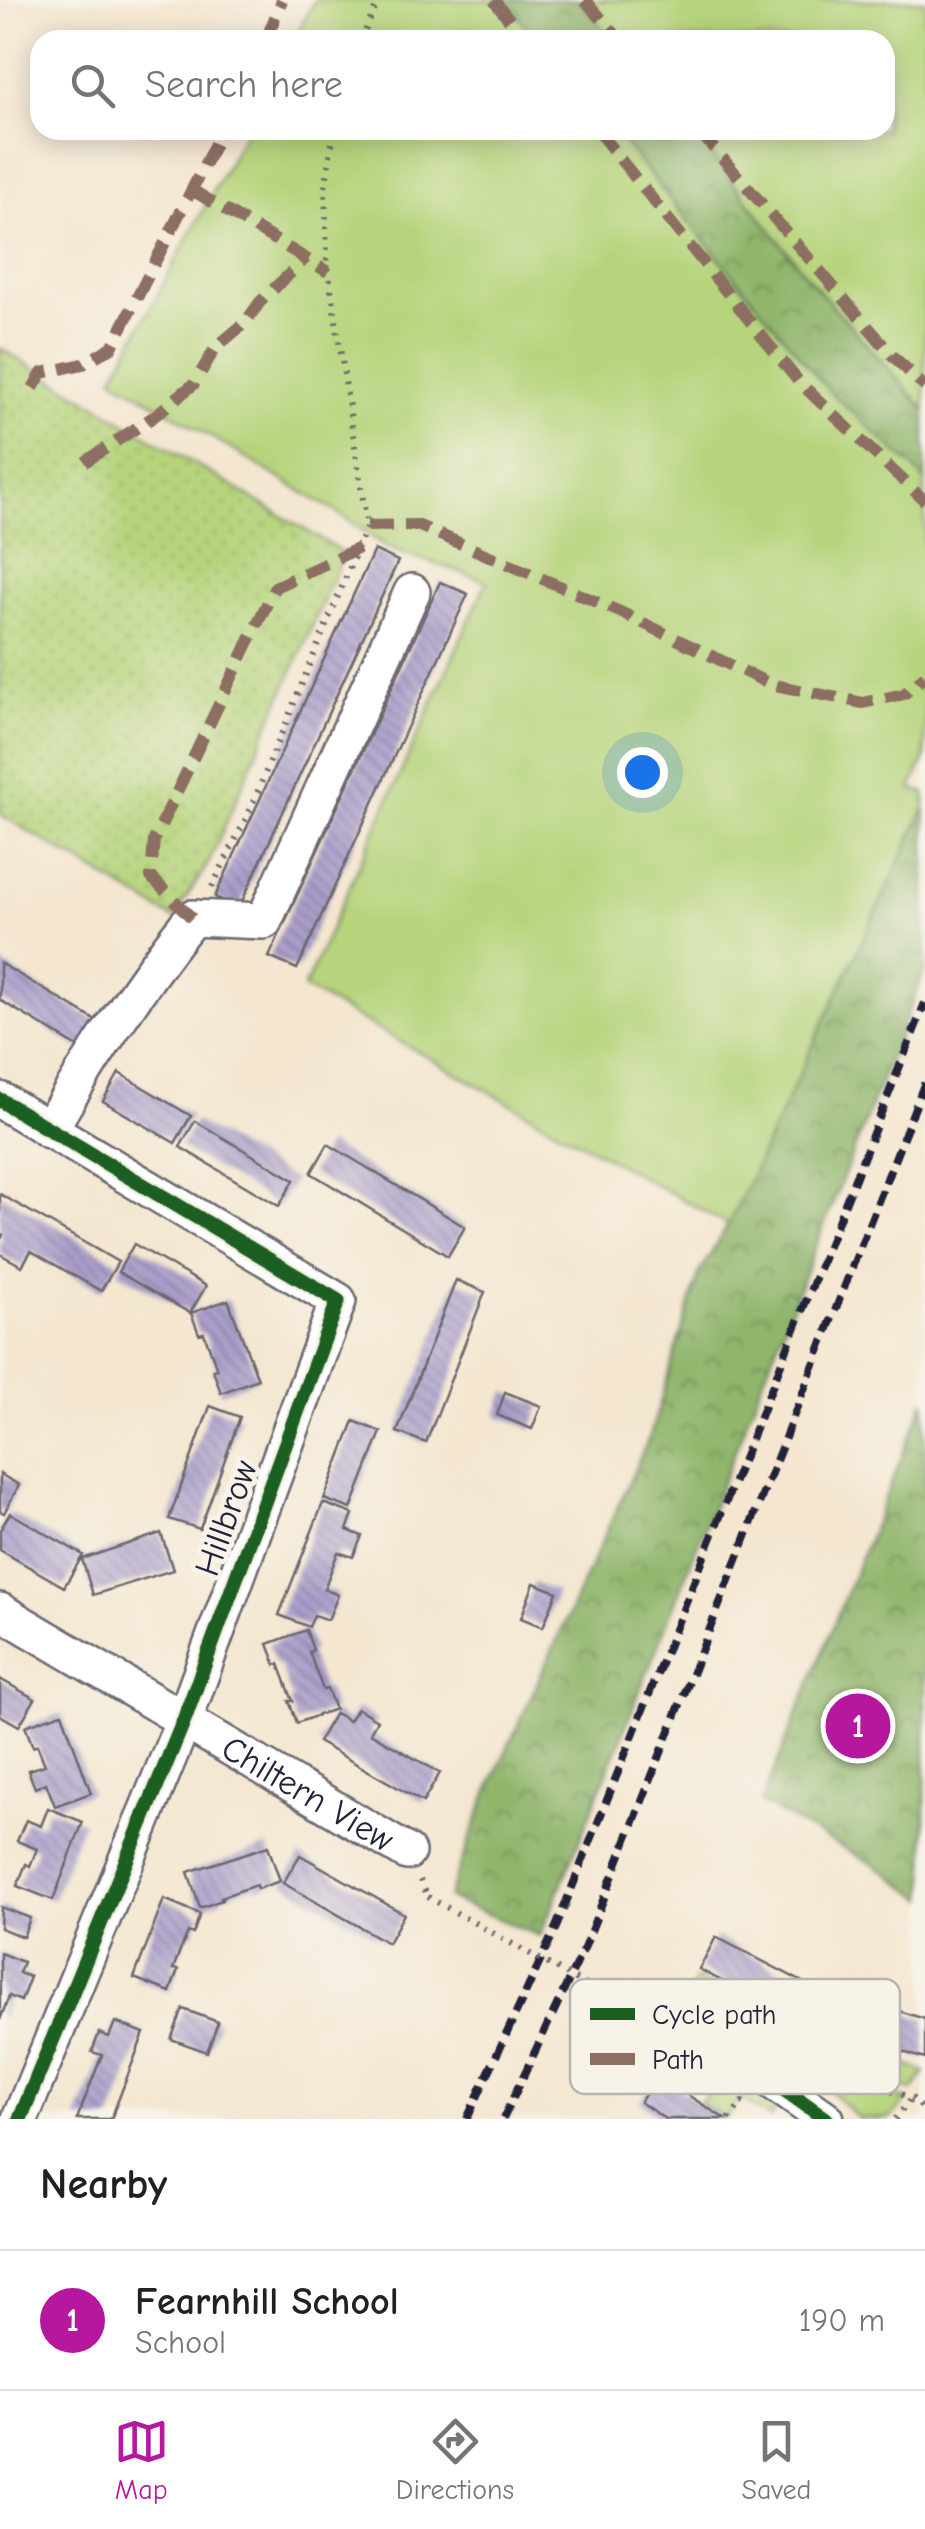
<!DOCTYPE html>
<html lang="en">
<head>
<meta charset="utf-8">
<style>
	:root { --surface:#fff; --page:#f6f6f6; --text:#202124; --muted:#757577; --line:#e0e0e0; --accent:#b5179e }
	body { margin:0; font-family:"Comic Neue",sans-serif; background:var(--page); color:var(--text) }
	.you { position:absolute; left:642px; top:772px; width:35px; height:35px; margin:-25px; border:8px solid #fff; border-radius:50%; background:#1a73e8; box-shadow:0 0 0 15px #1a73e833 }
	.badge { display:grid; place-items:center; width:65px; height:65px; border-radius:50%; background:var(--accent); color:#fff; font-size:32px; font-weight:700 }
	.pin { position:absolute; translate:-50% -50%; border:5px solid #fff; box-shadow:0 2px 10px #0006 }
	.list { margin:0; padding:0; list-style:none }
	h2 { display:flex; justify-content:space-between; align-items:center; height:130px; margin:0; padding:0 40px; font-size:42px }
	h2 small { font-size:32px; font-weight:400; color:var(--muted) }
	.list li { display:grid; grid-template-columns:65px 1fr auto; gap:30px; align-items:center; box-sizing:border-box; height:140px; padding:0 40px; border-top:2px solid var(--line) }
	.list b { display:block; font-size:38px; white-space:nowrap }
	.list p { margin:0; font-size:32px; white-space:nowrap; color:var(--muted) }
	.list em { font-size:32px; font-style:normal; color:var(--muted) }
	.icon { flex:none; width:55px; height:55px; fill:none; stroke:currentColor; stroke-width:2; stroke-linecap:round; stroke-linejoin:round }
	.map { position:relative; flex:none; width:925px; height:2119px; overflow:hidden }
	.search { position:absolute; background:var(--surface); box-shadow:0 5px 25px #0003; left:30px; right:30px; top:30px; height:110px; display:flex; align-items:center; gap:25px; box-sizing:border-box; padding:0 35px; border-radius:30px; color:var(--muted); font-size:38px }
	.sheet { height:270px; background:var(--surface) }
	nav { display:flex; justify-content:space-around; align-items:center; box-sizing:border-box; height:140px; border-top:2px solid var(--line); background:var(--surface); font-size:28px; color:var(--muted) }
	nav a { display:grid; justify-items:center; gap:5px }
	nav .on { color:var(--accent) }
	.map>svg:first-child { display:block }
	.green { fill:#b6d47c; stroke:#6c7b5c; stroke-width:2.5 }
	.forest { fill:url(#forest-crowns); stroke:#596c54; stroke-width:2.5 }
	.park { fill:url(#park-dots); stroke:#6c7b5c; stroke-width:2.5 }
	.building { fill:url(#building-back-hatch) }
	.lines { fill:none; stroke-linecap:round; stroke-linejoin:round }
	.minor-casing { stroke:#6c676f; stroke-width:40 }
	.path { stroke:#6c676f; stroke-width:6; stroke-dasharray:2.5 8; stroke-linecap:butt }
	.minor { stroke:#fff; stroke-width:35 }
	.rail { stroke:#22223b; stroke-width:8; stroke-dasharray:15 8; stroke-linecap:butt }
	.path-bridge { stroke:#6c676f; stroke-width:6; stroke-dasharray:2.5 8; stroke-linecap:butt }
	.quiet { stroke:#8d6e63; stroke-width:12; stroke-dasharray:25 12; stroke-linecap:butt }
	.cycleway-casing { stroke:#f7f3e8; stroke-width:21 }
	.cycleway { stroke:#1b5e20; stroke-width:15 }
	.labels { text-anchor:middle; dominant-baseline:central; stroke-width:10; stroke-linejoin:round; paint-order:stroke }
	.street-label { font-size:35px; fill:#22223b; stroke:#f7f3e8 }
	.key { fill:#f7f3e8; stroke:#b7b4b4; stroke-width:2.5 }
	.key-label { font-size:28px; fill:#22223b }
</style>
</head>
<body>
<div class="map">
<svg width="925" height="2119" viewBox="0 0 925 2119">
	<defs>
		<pattern id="forest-crowns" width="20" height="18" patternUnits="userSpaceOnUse" patternTransform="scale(2.5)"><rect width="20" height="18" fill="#90b66c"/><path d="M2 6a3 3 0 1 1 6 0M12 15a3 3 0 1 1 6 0" fill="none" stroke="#75945a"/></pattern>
		<pattern id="park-dots" width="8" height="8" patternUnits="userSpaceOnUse" patternTransform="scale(2.5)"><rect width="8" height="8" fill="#b6d47c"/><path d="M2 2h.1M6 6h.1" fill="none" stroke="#9cb66c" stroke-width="1.8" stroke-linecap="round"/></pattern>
		<pattern id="building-back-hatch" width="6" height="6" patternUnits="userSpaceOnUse" patternTransform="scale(2.5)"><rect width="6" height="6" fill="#ab9fcb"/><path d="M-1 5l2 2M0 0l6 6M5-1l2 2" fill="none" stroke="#8b81a6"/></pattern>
	</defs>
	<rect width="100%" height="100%" fill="#f7f3e8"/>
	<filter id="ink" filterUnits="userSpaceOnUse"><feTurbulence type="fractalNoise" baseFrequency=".01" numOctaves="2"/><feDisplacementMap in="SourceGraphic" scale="20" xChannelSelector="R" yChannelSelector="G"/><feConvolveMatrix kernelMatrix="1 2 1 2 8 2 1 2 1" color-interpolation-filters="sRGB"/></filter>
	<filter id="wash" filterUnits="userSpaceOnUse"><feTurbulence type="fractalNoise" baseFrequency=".0048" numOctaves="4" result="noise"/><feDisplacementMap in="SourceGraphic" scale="40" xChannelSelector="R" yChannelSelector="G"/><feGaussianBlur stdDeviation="2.25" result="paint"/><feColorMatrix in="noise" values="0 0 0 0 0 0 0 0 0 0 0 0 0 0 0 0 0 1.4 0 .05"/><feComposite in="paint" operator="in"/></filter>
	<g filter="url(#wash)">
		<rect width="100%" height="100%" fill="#f4e6cf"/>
		<g class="green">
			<path d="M315,0H504L538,40H294Z"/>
			<path d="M578,0H925V410L808,277L692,130H885V40H613Z"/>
			<path d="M246,130H613L829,391L913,467L925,481V758L911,789L925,793V808L728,1225L304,988L487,581L389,548L336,512L113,378Z"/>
			<path d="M696,1978L747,2011L735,2032L684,2007Z"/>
			<path d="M819,2034L925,2072L913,2091L807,2056Z"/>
			<path d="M687,2047L782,2101L770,2118L741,2098L725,2119L700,2102L720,2073Z"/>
			<path d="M829,2076L906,2100H907L890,2119H859L817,2078Z"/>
		</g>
		<g class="forest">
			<path d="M504,0H578L613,40H538Z"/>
			<path d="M613,130H692L807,277L925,410V481L913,467L829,391Z"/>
			<path d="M925,808V970L620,1741L540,1936L448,1898L488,1791L650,1436L699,1274L728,1225Z"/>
			<path d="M925,1400V1899L875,1865L761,1803Z"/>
		</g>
		<path class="park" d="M0,348L344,553L208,864L173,918L0,814Z"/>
		<g id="blocks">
			<g class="building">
				<path d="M374,550L398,561L239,908L215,897Z"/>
				<path d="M440,582L468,594L297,969L269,957Z"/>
				<path d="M0,963L103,1025L86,1052L0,1000Z"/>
				<path d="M119,1073L191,1116L175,1143L103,1101Z"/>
				<path d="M195,1121L294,1180L279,1206L180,1147Z"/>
				<path d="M328,1144L465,1227L448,1256L311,1173Z"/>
				<path d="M0,1194L118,1262L101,1291L31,1251L22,1266L0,1254V1241L3,1235L0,1233Z"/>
				<path d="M134,1244L206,1286L190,1313L118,1272Z"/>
				<path d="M456,1280L485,1292L426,1443L397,1432Z"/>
				<path d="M228,1300L258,1379L221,1393L213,1370L217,1369L204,1333L199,1334L191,1313Z"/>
				<path d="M505,1392L541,1406L532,1429L497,1415Z"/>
				<path d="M210,1406L240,1417L200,1529L169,1519Z"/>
				<path d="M354,1421L381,1432L351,1509L324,1499Z"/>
				<path d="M0,1474L19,1485L4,1513L0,1511Z"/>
				<path d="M323,1503L353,1514L347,1530L362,1536L353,1557L338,1552L324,1589L338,1595L328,1620L314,1615L309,1627L279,1615Z"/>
				<path d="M10,1513L83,1555L64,1587L0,1550V1530Z"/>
				<path d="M161,1533L173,1570L93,1595L82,1559Z"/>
				<path d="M534,1583L557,1592L543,1627L521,1618Z"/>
				<path d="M306,1630L313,1650L309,1652L323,1690L327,1689L335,1709L297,1723L289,1701H293L279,1664L276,1665L268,1644Z"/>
				<path d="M0,1679L35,1699L19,1726L0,1715Z"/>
				<path d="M357,1708L377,1720L370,1733L440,1773L423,1802L318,1742L335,1713L349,1721Z"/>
				<path d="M62,1713L91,1793L55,1806L46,1783L35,1788L28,1770L45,1765L37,1745L33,1747L25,1726Z"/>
				<path d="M48,1808L83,1822L53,1900L17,1886L26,1864L30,1866L37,1849L17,1841L26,1820L41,1826Z"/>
				<path d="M268,1846L280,1881L257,1889L256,1885L221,1897L222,1900L200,1908L188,1872Z"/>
				<path d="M300,1855L404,1914L388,1943L283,1883Z"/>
				<path d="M164,1899L200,1914L193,1934L188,1932L180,1951L173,1969L178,1970L170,1992L134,1978Z"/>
				<path d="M1,1907L30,1918L23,1937L0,1928Z"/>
				<path d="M716,1937L816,1989L799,2022L699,1969Z"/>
				<path d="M0,1953L23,1962L19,1973L30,1977L21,2001L9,1996L0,2020Z"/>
				<path d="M831,1990L925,2019V2059L820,2025Z"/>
				<path d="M183,2009L218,2022L207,2052L171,2039Z"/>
				<path d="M115,2022L144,2033L111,2119H77L102,2055L92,2052L99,2033L109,2037Z"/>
				<path d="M658,2075L694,2099L725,2119H665L640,2102Z"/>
			</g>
		</g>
	</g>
	<g filter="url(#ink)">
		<use href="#blocks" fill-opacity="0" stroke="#6c676f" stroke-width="2.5"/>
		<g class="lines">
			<g class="minor-casing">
				<g id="minor">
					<path d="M0,1100L338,1301L184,1720L20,2119"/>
					<path d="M49,1130C92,1056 139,985 192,918L264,921L412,592"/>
					<path id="s1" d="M0,1611L407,1852"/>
					<path d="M651,2021L694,2035L734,2054L826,2119"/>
				</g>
			</g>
			<g class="path">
				<path d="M361,40L379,0"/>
				<path d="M212,887L250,810L367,526L327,262L325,188L334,130"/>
				<path d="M420,1880L428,1897"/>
				<path d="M796,2057L815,2020"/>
				<path d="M812,2064L912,2098L925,2111"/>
				<path d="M729,2119L742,2102L745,2103"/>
				<path d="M895,2119L912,2098"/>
			</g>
			<use href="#minor" class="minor"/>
			<g class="rail">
				<path d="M467,2119L557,1925L925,1003"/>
				<path d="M503,2119L585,1946L925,1082"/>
			</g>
			<path class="path-bridge" d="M428,1897L651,2021"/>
			<g class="quiet">
				<path d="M494,0L525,40"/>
				<path d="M585,0L620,40"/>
				<path d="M266,40L282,0"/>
				<path d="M597,130L798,381L925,501"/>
				<path d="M698,130L894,357L925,387"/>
				<path d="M192,190L328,272"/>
				<path d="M33,388L42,373L83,364L112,347L222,130"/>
				<path d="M85,462L153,417L194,384L216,347L245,323L260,302L306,258"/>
				<path d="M367,526L417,525L620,612L770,684L863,703L904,694L925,676"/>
				<path d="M192,918L151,877L154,840L275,587L359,548"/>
			</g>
			<g class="cycleway-casing">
				<g id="cycleway">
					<path d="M0,1100L338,1301L184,1720L20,2119"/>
					<path d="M651,2021L694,2035L734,2054L826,2119"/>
				</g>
			</g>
			<use href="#cycleway" class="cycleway"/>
		</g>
	</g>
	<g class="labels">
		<g class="street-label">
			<text transform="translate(226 1518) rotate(-70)">Hillbrow</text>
			<text stroke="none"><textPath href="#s1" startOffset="358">Chiltern View</textPath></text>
		</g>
	</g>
	<rect x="570" y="1979" width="330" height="115" rx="15" class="key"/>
	<rect x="590" y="2008" width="45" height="12" fill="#1b5e20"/>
	<rect x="590" y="2053" width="45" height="12" fill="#8d6e63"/>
	<g class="key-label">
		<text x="652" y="2024">Cycle path</text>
		<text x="652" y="2069">Path</text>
	</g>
</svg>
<div class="you"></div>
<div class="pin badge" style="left:858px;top:1726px">1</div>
<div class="search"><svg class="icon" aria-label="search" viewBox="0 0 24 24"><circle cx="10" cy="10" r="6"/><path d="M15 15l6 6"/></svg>Search here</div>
</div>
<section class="sheet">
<h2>Nearby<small></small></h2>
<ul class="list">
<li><span class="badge">1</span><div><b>Fearnhill School</b><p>School</p></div><em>190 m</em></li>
</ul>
</section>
<nav>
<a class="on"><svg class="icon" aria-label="map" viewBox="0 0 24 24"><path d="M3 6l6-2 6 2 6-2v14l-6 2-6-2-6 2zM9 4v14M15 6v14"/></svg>Map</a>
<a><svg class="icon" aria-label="directions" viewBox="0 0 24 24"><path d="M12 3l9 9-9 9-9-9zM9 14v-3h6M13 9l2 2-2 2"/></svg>Directions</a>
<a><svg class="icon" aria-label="saved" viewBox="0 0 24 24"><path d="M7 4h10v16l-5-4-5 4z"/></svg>Saved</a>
</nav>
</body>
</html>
